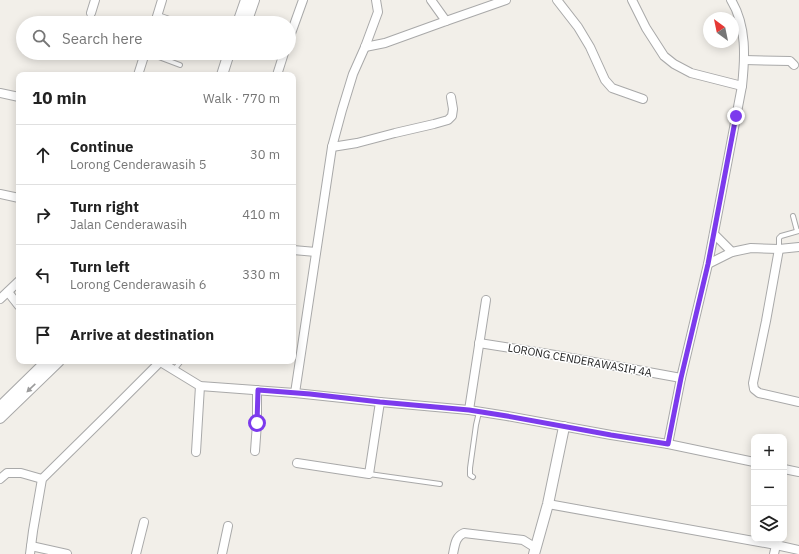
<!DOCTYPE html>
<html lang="en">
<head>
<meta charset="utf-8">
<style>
	:root { --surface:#fff; --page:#f2f2f2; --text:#222; --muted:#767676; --line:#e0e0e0 }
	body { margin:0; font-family:"IBM Plex Sans",sans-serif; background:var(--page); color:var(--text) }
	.controls { position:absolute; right:12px; bottom:12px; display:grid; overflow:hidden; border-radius:8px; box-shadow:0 2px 10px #0003 }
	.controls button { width:36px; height:36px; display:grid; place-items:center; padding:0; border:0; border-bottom:1px solid var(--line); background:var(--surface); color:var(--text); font:20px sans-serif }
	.compass { position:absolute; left:703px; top:12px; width:36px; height:36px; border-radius:50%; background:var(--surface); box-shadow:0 2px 10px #0003; rotate:327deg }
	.stop { position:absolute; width:12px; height:12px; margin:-9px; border:3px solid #7c3aed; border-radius:50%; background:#fff }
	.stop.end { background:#7c3aed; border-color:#fff; box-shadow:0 1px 4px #0008 }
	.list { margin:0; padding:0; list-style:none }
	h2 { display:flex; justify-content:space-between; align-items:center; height:52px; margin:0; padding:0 16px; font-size:17px }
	h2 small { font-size:13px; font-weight:400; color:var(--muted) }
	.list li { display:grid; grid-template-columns:26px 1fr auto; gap:12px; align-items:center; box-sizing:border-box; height:60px; padding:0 16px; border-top:1px solid var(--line) }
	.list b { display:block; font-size:15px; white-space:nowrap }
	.list p { margin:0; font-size:13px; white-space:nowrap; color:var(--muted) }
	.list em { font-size:13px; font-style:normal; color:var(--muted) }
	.icon { flex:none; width:22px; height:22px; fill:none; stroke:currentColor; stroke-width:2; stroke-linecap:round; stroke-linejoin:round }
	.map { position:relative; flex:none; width:799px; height:554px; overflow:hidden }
	.search { position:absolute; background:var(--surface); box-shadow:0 2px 10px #0003; left:16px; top:16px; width:280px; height:44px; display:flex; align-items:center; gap:10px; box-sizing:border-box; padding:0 14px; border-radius:22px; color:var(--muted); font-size:15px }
	.panel { position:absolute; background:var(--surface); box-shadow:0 2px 10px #0003; left:16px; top:72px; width:280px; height:292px; border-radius:8px }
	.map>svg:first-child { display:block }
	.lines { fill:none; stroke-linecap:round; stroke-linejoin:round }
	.service-casing { stroke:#a9a9a9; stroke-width:6 }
	.minor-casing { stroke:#a9a9a9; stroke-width:10 }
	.tertiary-casing { stroke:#a9a9a9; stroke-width:12 }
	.service { stroke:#fff; stroke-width:4 }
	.minor { stroke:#fff; stroke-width:8 }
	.tertiary { stroke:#fff; stroke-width:10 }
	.oneway { fill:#9c9c9c }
	.route { stroke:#7c3aed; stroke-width:5 }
	.labels { text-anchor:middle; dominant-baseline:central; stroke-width:3; stroke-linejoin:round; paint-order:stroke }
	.street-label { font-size:11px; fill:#222; stroke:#fff }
</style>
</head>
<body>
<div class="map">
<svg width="799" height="554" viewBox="0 0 799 554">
	<rect width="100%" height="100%" fill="#f2efe9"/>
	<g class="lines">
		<g class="service-casing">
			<g id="service">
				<path d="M158,15L181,23"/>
				<path d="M148,53L180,65"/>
				<path d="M793,216L797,231"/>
				<path d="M779,249V238L781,236L799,231"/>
				<path d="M174,370L181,361"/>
				<path d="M369,474L440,484"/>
				<path d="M473,477L470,475V468L476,425L479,412"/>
			</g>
		</g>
		<g class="minor-casing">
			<g id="minor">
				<path d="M431,0L446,21"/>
				<path d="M557,0L578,27L590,47L605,80L612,88L643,99"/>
				<path d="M632,0L646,28L664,56L674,64L691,73L742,86"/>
				<path d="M91,13L95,0"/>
				<path d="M155,23L162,0"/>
				<path d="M289,39L303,0"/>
				<path d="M365,47L385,43L446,21L506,0"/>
				<path d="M744,60L790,61L794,65"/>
				<path d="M138,75L145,53"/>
				<path d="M277,75L284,53"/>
				<path d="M0,93L19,97"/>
				<path d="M332,147L357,143L395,133L434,124L448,120L452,116L453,109L451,97"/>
				<path d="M0,194L19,198"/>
				<path d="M714,234L732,252"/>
				<path d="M779,249L766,321L753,383L754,389L759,393L799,402"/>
				<path d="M293,250L316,252"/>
				<path d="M708,264L732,252L751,248L779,249L799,247"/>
				<path d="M8,292L19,306"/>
				<path d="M0,299L19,281"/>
				<path d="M479,343L555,355L681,378"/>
				<path d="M159,361L200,386L295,393L380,402L469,410L507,416L611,435L668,444L754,462"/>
				<path d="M295,393L332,147L342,110L353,74L365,47L378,12L376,0"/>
				<path d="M469,410L486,300"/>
				<path d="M668,444L681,378L708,264L742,86C745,58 747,26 731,0"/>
				<path d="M255,451L257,423V390"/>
				<path d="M196,452L200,386"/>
				<path d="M297,463L369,474L380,402"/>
				<path d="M784,469L799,472"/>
				<path d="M0,479L7,473H21L42,479"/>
				<path d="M548,504L776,545L799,550"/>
				<path d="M31,546L67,554"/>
				<path d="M30,554L33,531L42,479L107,415L160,362"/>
				<path d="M136,554L144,522"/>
				<path d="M222,554L228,526"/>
				<path d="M453,554C455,545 455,537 464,533L523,540L531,545L535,548"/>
				<path d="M774,554L776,545"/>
			</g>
		</g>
		<g class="tertiary-casing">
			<g id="tertiary">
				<path d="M238,23L246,0"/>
				<path d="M246,23L254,0"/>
				<path d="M222,75L229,53"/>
				<path d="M0,407L47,361"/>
				<path d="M0,418L59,361"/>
				<path d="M534,554L548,504L564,427"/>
			</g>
		</g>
		<use href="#service" class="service"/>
		<use href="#minor" class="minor"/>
		<use href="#tertiary" class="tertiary"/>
	</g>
	<defs><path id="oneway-solid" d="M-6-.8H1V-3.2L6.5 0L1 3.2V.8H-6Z"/></defs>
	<use class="oneway" href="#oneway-solid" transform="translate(31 388) rotate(136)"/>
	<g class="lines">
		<path class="route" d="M257,423L258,390L310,394L380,402L469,410L507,416L611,435L668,444L681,378L708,264L736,116"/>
	</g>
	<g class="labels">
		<g class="street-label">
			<text transform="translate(580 360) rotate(10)">LORONG CENDERAWASIH 4A</text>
		</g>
	</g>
</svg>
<div class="controls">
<button>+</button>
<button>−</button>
<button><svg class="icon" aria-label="layers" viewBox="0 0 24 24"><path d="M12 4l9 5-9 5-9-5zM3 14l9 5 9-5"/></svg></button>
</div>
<svg class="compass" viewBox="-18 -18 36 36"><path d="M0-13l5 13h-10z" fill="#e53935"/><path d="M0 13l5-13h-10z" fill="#767676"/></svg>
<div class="stop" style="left:257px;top:423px"></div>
<div class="stop end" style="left:736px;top:116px"></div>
<div class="search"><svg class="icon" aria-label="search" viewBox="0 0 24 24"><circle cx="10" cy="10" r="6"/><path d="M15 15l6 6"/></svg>Search here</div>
<section class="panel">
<h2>10 min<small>Walk · 770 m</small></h2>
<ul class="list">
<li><svg class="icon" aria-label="ahead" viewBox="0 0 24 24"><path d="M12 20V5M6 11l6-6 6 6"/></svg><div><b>Continue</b><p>Lorong Cenderawasih 5</p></div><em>30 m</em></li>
<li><svg class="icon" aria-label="right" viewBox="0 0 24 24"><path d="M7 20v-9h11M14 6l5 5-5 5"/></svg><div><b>Turn right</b><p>Jalan Cenderawasih</p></div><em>410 m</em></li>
<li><svg class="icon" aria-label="left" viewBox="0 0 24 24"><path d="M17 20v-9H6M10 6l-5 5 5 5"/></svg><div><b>Turn left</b><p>Lorong Cenderawasih 6</p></div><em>330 m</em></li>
<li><svg class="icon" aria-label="arrive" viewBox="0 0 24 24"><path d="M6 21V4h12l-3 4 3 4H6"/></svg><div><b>Arrive at destination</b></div></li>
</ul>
</section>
</div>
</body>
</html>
